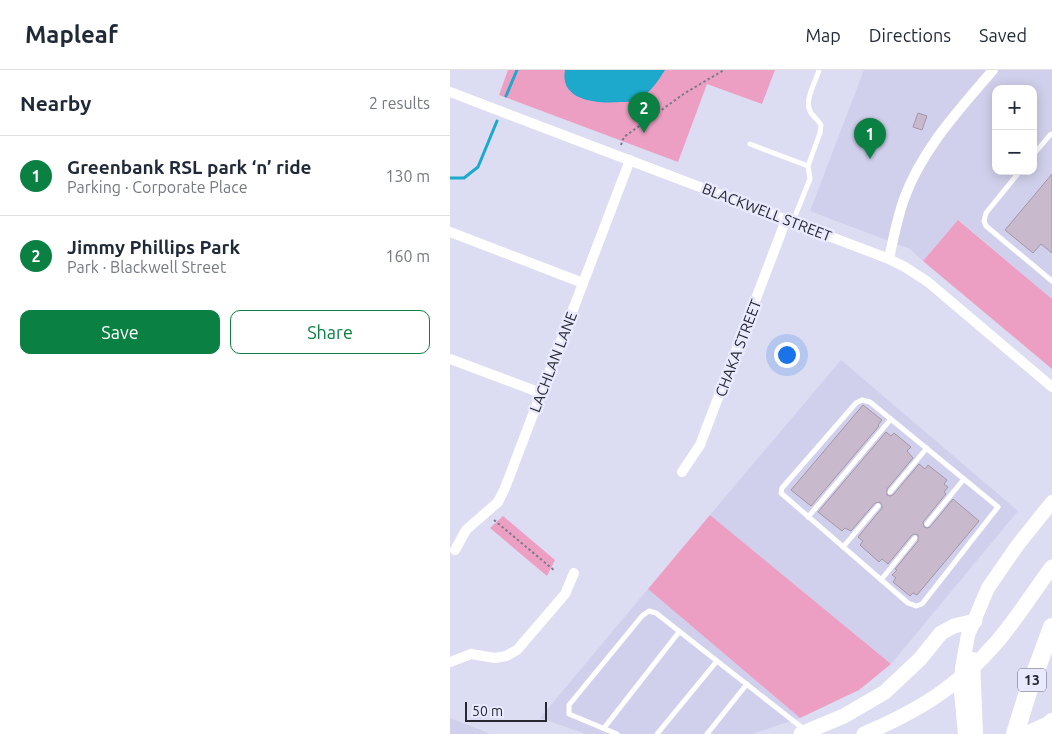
<!DOCTYPE html>
<html lang="en">
<head>
<meta charset="utf-8">
<style>
	:root { --surface:#fff; --page:#f2f2f3; --text:#1f2937; --muted:#747a83; --line:#e0e1e3; --accent:#0b8043 }
	body { margin:0; font-family:Ubuntu,sans-serif; background:var(--page); color:var(--text) }
	.controls { position:absolute; right:15px; top:15px; display:grid; overflow:hidden; border-radius:10px; box-shadow:0 2px 12px #0003 }
	.controls button { width:45px; height:45px; display:grid; place-items:center; padding:0; border:0; border-bottom:1px solid var(--line); background:var(--surface); color:var(--text); font:25px sans-serif }
	.scale { position:absolute; left:15px; bottom:12px; width:82px; box-sizing:border-box; padding-left:5px; border:2px solid #282830; border-top:0; font-size:14px; line-height:18px; white-space:nowrap; color:#282830; -webkit-text-stroke:4px #e9e9ff; paint-order:stroke }
	.you { position:absolute; left:336px; top:284px; width:18px; height:18px; margin:-12px; border:4px solid #fff; border-radius:50%; background:#1a73e8; box-shadow:0 0 0 8px #1a73e833 }
	.badge { display:grid; place-items:center; width:32px; height:32px; border-radius:50%; background:var(--accent); color:#fff; font-size:16px; font-weight:700 }
	.pin { position:absolute; translate:-50% -41px; filter:drop-shadow(0 1px 2px #0008) }
	.pin::after { content:''; position:absolute; top:26px; width:18px; height:15px; background:inherit; clip-path:polygon(0 0,100% 0,50% 100%) }
	.list { margin:0; padding:0; list-style:none }
	h2 { display:flex; justify-content:space-between; align-items:center; height:65px; margin:0; padding:0 20px; font-size:21px }
	h2 small { font-size:16px; font-weight:400; color:var(--muted) }
	.list li { display:grid; grid-template-columns:32px 1fr auto; gap:15px; align-items:center; box-sizing:border-box; height:80px; padding:0 20px; border-top:1px solid var(--line) }
	.list b { display:block; font-size:19px; white-space:nowrap }
	.list p { margin:0; font-size:16px; white-space:nowrap; color:var(--muted) }
	.list em { font-size:16px; font-style:normal; color:var(--muted) }
	.actions { display:flex; gap:10px; padding:15px 20px }
	.actions a { flex:1; padding:11px 0; border:1px solid var(--accent); border-radius:10px; text-align:center; font-size:18px; color:var(--accent) }
	.actions .main { background:var(--accent); color:#fff }
	.map { position:relative; flex:none; width:602px; height:664px; overflow:hidden }
	header { display:flex; align-items:center; gap:30px; box-sizing:border-box; height:70px; padding:0 25px; background:var(--surface); border-bottom:1px solid var(--line) }
	header strong { font-size:24px }
	nav { display:flex; gap:28px; margin-inline-start:auto; font-size:18px }
	main { display:flex }
	aside { flex:1; background:var(--surface) }
	.map>svg:first-child { display:block }
	.built { fill:#d0d0ec; fill-rule:evenodd }
	.green { fill:#ed9fc3 }
	.water { fill:#1ca9cb }
	.lines { fill:none; stroke-linecap:round; stroke-linejoin:round }
	.stream { stroke:#1ca9cb; stroke-width:3 }
	.building { fill:#c8bacc; stroke:#a396a7 }
	.path { stroke:#7b7b89; stroke-width:2; stroke-dasharray:2.5 2.5; stroke-linecap:butt }
	.lane { stroke:#fff; stroke-width:5 }
	.street { stroke:#fff; stroke-width:10 }
	.secondary { stroke:#fff; stroke-width:14 }
	.primary { stroke:#fff; stroke-width:15 }
	.highway { stroke:#fff; stroke-width:18 }
	.labels { text-anchor:middle; dominant-baseline:central; stroke-width:5; stroke-linejoin:round; paint-order:stroke }
	.shield { fill:#e9e9ff; stroke:#62626e; stroke-width:1 }
	.shield-label { font-size:14px; font-weight:bold; fill:#282830 }
	.street-label { font-size:15px; fill:#282830; stroke:#e9e9ff }
</style>
</head>
<body>
<header>
<strong>Mapleaf</strong>
<nav><a>Map</a><a>Directions</a><a>Saved</a></nav>
</header>
<main>
<aside>
<h2>Nearby<small>2 results</small></h2>
<ul class="list">
<li><span class="badge">1</span><div><b>Greenbank RSL park ‘n’ ride</b><p>Parking · Corporate Place</p></div><em>130 m</em></li>
<li><span class="badge">2</span><div><b>Jimmy Phillips Park</b><p>Park · Blackwell Street</p></div><em>160 m</em></li>
</ul>
<div class="actions"><a class="main">Save</a><a>Share</a></div>
</aside>
<div class="map">
<svg width="602" height="664" viewBox="0 0 602 664">
	<rect width="100%" height="100%" fill="#dcdcf2"/>
	<g class="built">
		<path d="M414,0H602V229L509,150L473,191L460,179L360,141ZM546,19H583V101H546Z"/>
		<path d="M391,290L568,441L441,594L260,445Z"/>
		<path d="M198,519L350,648L302,664H136L90,648Z"/>
		<path d="M0,648L41,664H0Z"/>
	</g>
	<g class="green">
		<path d="M58,0H325L312,34L257,14L228,92L49,25Z"/>
		<path d="M508,150L602,229V299L473,191Z"/>
		<path d="M260,445L441,594L409,620L350,648L198,519Z"/>
		<path d="M53,446L105,490L97,506L40,458Z"/>
	</g>
	<path class="water" d="M115,0H215C208,11 201,22 189,29C183,32 176,32 170,32C148,34 109,31 115,0Z"/>
	<g class="lines">
		<g class="stream">
			<path d="M56,26L67,0"/>
			<path d="M0,108H14L28,97L47,51"/>
		</g>
	</g>
	<g class="building">
		<path d="M468,43L477,46L472,60L463,57Z"/>
		<path d="M602,104V183L591,174L583,183L555,160Z"/>
		<path d="M413,335L432,350L428,355L429,356L361,436L341,420Z"/>
		<path d="M436,362L441,366L444,363L461,377L457,381L463,388L437,419V425L440,426L443,425L469,394L475,399L478,395L497,410L494,414L498,417L494,422L496,424L473,452L474,457L477,458L480,457L503,429L529,451L467,525L463,523L460,526L443,512L446,508L442,505L447,500L445,499L468,471V465L465,464L462,465L438,494L432,489L429,492L410,475L413,471L408,467L432,438V435L430,432L425,433L401,461L395,458L392,461L368,442Z"/>
	</g>
	<g class="lines">
		<g class="path">
			<path d="M171,75L174,67L235,23L274,0"/>
			<path d="M44,450L105,501"/>
		</g>
		<g class="lane">
			<path d="M300,74L358,96"/>
			<path d="M583,85L600,65L602,64"/>
			<path d="M570,101L536,143L534,151L536,156L602,211"/>
			<path d="M338,149L345,146L360,109L358,96L370,63L371,55C368,50 364,47 361,43C353,31 366,12 369,0"/>
			<path d="M412,330L420,332L548,437L472,534L466,536L458,533L331,423L332,418L406,333Z"/>
			<path d="M440,422L477,378"/>
			<path d="M358,447L441,349"/>
			<path d="M477,454L514,409"/>
			<path d="M393,477L428,436"/>
			<path d="M431,510L465,468"/>
			<path d="M267,591L355,660"/>
			<path d="M154,658L229,562"/>
			<path d="M167,664L119,644V635L192,546L199,541L206,543L267,591L207,664"/>
			<path d="M257,664L297,614"/>
		</g>
		<g class="street">
			<path d="M0,22L439,189L455,197L478,212L602,317"/>
			<path d="M0,162L133,213"/>
			<path d="M439,189C443,169 447,149 454,129C472,79 509,40 543,0"/>
			<path d="M0,289L91,323"/>
			<path d="M232,402L250,375L336,150"/>
			<path d="M5,480L16,460L48,432L55,418L180,90"/>
			<path d="M0,592L21,584L45,588L56,586L67,580L115,524L124,503"/>
		</g>
		<g class="secondary">
			<path d="M523,589L526,664"/>
			<path d="M515,664L511,622L512,598L518,565L538,518L567,476L602,432"/>
		</g>
		<g class="primary">
			<path d="M351,664L394,646L435,622L470,589L491,563L504,556L525,551"/>
			<path d="M414,664C466,642 508,617 545,574C566,550 583,522 602,497"/>
			<path d="M575,664L602,652"/>
		</g>
		<g class="highway">
			<path d="M565,664L578,622L602,557"/>
			<path d="M599,664L602,652"/>
		</g>
	</g>
	<g class="labels">
		<rect class="shield" x="568" y="598.5" width="28" height="23" rx="4"/>
		<g class="shield-label">
			<text x="582" y="610">13</text>
		</g>
		<g class="street-label">
			<text transform="translate(317 142) rotate(21)">BLACKWELL STREET</text>
			<text transform="translate(288 278) rotate(-69)">CHAKA STREET</text>
			<text transform="translate(103 292) rotate(-69)">LACHLAN LANE</text>
		</g>
	</g>
</svg>
<div class="controls">
<button>+</button>
<button>−</button>
</div>
<div class="scale">50 m</div>
<div class="you"></div>
<div class="pin badge" style="left:420px;top:89px">1</div>
<div class="pin badge" style="left:194px;top:63px">2</div>
</div>
</main>
</body>
</html>
